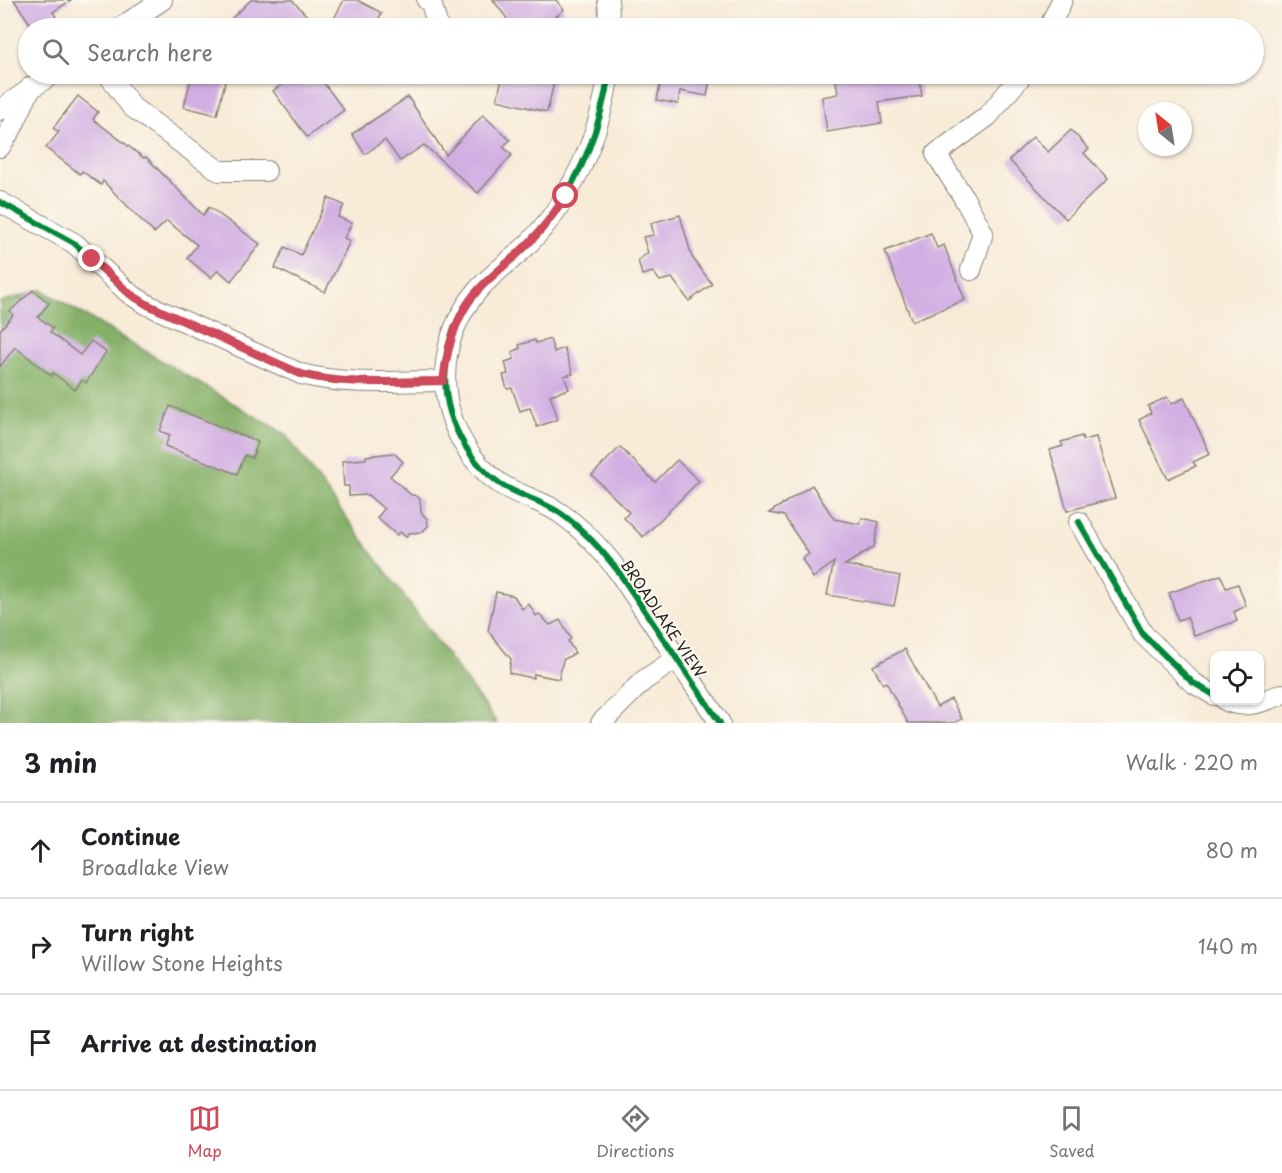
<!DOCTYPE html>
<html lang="en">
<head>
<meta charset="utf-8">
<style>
	:root { --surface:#fff; --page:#f6f6f6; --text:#202124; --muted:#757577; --line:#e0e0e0; --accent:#d1495b }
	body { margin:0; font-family:"Playpen Sans",sans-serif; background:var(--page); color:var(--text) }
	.controls { position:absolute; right:18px; bottom:18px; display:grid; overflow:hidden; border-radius:12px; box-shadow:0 2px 4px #0004 }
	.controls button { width:54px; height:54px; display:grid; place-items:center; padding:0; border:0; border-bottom:2px solid var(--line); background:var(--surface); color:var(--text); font:30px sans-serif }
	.compass { position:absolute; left:1138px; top:102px; width:54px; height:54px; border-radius:50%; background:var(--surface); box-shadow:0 2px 4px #0004; rotate:330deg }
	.stop { position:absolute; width:18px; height:18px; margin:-14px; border:4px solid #d1495b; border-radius:50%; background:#fff }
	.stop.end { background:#d1495b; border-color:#fff; box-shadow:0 2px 6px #0008 }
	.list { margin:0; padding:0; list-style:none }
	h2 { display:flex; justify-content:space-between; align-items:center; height:78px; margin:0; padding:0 24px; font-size:26px }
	h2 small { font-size:20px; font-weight:400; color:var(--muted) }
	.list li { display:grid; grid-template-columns:39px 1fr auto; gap:18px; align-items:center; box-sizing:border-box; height:96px; padding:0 24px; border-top:2px solid var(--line) }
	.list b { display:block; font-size:22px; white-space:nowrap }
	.list p { margin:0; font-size:20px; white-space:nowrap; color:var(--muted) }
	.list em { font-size:20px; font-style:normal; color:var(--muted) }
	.icon { flex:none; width:33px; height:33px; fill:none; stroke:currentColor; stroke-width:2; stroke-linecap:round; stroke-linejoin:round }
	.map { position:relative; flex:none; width:1282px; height:723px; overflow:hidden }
	.search { position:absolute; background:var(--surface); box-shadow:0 2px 4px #0004; left:18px; right:18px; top:18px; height:66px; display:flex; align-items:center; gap:15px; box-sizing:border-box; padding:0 21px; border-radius:33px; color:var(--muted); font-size:22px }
	.sheet { height:366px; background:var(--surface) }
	nav { display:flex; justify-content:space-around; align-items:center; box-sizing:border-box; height:84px; border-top:2px solid var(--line); background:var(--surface); font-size:16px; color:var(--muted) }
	nav a { display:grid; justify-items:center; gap:3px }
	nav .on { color:var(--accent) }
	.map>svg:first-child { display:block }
	.forest { fill:#84b068; stroke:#506642; stroke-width:1.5 }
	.building { fill:#d2afe3 }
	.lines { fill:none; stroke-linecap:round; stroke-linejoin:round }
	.minor-casing { stroke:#8a847a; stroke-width:22 }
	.minor { stroke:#fff; stroke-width:20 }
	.cycleway-casing { stroke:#fbf7ec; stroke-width:10 }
	.cycleway { stroke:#00873e; stroke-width:6 }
	.route { stroke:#d1495b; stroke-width:8 }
	.labels { text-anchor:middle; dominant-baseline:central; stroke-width:4.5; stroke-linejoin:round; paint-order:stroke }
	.street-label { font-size:15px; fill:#1c1c1c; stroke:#fbf7ec }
</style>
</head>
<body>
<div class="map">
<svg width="1282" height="723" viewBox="0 0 1282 723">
	<rect width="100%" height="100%" fill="#fbf7ec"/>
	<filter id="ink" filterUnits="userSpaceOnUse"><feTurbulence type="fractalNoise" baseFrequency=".0167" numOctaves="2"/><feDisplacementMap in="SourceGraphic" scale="12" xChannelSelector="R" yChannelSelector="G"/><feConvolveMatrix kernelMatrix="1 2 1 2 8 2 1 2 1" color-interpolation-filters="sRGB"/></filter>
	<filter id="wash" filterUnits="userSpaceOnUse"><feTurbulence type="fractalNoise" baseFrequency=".008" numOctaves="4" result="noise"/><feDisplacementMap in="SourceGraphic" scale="24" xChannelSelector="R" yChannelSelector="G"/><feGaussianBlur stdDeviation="1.35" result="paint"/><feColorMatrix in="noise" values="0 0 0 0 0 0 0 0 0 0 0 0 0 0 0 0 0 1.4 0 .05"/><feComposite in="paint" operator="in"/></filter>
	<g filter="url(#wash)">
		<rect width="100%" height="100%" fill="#f8ebd8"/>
		<path class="forest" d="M42,290L285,434L497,723H0V302Z"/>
		<g id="blocks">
			<g class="building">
				<path d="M14,0H71L53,12L56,17L38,28H33Z"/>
				<path d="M251,0H292L308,17L296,28H240L231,19Z"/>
				<path d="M344,0H357L382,13L373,28H329Z"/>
				<path d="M493,0H556L564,10L541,28H514Z"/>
				<path d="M192,74H227L217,115L184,107Z"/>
				<path d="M296,74H317L344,110L307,137L273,91Z"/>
				<path d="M503,74H556L547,112L497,100Z"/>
				<path d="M662,74H711L707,96L680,91L678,104L657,100Z"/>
				<path d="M835,74H918L922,96L879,102L882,123L827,132L822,97L838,94Z"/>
				<path d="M78,96L98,112L93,119L144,158L146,157L203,215L209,207L260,244L231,281L218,270L211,278L187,258L197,245L167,221L154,233L103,181L101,185L82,171L80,174L46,148L59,132L53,128Z"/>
				<path d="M408,97L446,155L483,115L510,140L503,147L512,155L478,193L424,145L400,161L385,140L365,154L352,134Z"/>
				<path d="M1071,130L1089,149L1084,153L1108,179L1066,219L1009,160L1033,137L1048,152Z"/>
				<path d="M328,198L344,205L338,217L352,223L344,238L350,241L325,292L275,268L285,247L301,255Z"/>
				<path d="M680,215L692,257L712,284L689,301L672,278L660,281L653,272L642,275L638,260L648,253L643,237L654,235L651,223Z"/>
				<path d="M931,233L937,248L944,245L965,300L912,321L885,251Z"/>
				<path d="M33,290L49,303L38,317L53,328L50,332L80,355L91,341L106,352L86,383L82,380L75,390L53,373L52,376L15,347L0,367V330L13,315L10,311Z"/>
				<path d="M550,339L554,352L564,348L573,374L564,376L569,389L550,395L558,419L537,427L530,408L520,411L512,388L507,389L503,375L508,374L505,362L514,359L512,352L520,348L519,345L535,340L536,343Z"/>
				<path d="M1167,397L1171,404L1184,398L1210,454L1193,462L1196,466L1168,479L1139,420L1151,413L1148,406Z"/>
				<path d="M170,406L258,442L252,458L245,455L237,474L165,446L170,435L160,431Z"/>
				<path d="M1082,436L1083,440L1096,437L1115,498L1067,511L1050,450L1063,446L1061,442Z"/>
				<path d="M620,447L655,482L677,460L699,481L643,537L624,518L629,512L592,475Z"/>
				<path d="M394,453L403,462L390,476L411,495H414L420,499L421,512L427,519L428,526L422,532L409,533L406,537L400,532L397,535L377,518L384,509L368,495L349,496V486H344L342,461L366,459V456Z"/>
				<path d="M812,485L834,519L860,524L862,518L879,522L874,547L845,565L900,576L894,606L827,595L834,562L813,578L802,559L809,554L784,516L769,513Z"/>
				<path d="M1221,575L1226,588L1238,584L1246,606L1234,612L1237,621L1194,636L1187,617L1178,620L1169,593Z"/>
				<path d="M496,592L514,596L522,609L529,604L536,616L539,614L550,625L560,620L571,639L568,641L575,653L563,660L559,679L534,674L533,678L509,673L511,659L488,631Z"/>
				<path d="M905,649L937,707L951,699L962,719L954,723H908L886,682L883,684L873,666Z"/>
			</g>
		</g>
	</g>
	<g filter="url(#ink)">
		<use href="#blocks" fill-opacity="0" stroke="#8a847a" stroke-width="1.5"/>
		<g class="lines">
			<g class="minor-casing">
				<g id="minor">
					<path d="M427,0L431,2L438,28"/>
					<path d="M608,0L610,28"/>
					<path d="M120,28L162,0"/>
					<path d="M1049,28L1062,0"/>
					<path d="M108,74L132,107L219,171H266"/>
					<path d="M609,74C600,127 584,171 552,216C543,228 533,240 522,250C508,263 491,275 478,290C440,335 434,395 465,446C473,459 486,474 499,483C518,496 541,500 560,513C583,529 601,549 618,571L720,723"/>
					<path d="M0,110L52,74"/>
					<path d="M0,147L12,128L31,87"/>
					<path d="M0,202L74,243L130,294L148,305L301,374C347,386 396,381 443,381"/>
					<path d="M971,270L983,233L964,198L936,154L988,116L1023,74"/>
					<path d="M1079,522L1143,634L1192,682L1214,695"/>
					<path d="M1225,700C1242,710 1266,701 1282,694"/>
					<path d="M601,723L643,681L677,658"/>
				</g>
			</g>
			<use href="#minor" class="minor"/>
			<g class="cycleway-casing">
				<g id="cycleway">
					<path d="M609,74C600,127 584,171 552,216C543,228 533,240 522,250C508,263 491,275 478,290C440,335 434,395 465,446C473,459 486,474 499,483C518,496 541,500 560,513C583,529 601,549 618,571L720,723"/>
					<path d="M0,202L74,243L130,294L148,305L301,374C347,386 396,381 443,381"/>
					<path d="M1079,522L1143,634L1192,682L1214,695"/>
				</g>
			</g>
			<use href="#cycleway" class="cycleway"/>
		</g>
	</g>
	<g class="lines" filter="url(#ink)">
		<path class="route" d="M92,259L130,294L148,305L301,374C347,386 396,381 443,381C447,348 456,312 480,288C499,269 521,253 538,233C548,222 557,209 566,196"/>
	</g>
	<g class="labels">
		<g class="street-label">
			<text transform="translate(664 618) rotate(56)">BROADLAKE VIEW</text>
		</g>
	</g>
</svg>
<div class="controls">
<button><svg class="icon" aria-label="locate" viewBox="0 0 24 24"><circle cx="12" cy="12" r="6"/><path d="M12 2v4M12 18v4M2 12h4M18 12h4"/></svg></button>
</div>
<svg class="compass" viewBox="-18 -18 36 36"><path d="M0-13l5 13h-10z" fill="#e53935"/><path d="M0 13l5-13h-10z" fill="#757577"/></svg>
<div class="stop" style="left:566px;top:196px"></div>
<div class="stop end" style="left:92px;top:259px"></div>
<div class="search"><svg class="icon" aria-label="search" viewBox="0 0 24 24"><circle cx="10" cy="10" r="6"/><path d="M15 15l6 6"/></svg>Search here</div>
</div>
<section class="sheet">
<h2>3 min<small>Walk · 220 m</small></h2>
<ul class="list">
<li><svg class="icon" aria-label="ahead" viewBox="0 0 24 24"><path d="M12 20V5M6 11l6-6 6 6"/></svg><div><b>Continue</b><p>Broadlake View</p></div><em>80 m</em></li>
<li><svg class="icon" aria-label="right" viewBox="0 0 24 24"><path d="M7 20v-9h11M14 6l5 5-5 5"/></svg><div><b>Turn right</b><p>Willow Stone Heights</p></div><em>140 m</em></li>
<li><svg class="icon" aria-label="arrive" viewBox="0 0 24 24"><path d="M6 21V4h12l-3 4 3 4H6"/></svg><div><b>Arrive at destination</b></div></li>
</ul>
</section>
<nav>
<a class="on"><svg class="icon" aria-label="map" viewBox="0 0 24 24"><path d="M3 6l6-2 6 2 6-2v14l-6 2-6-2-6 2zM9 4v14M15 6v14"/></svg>Map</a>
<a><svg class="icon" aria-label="directions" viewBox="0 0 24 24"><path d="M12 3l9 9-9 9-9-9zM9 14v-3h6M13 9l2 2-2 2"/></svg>Directions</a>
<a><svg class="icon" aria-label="saved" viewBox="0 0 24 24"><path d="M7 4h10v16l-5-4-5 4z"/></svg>Saved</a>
</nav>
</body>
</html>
